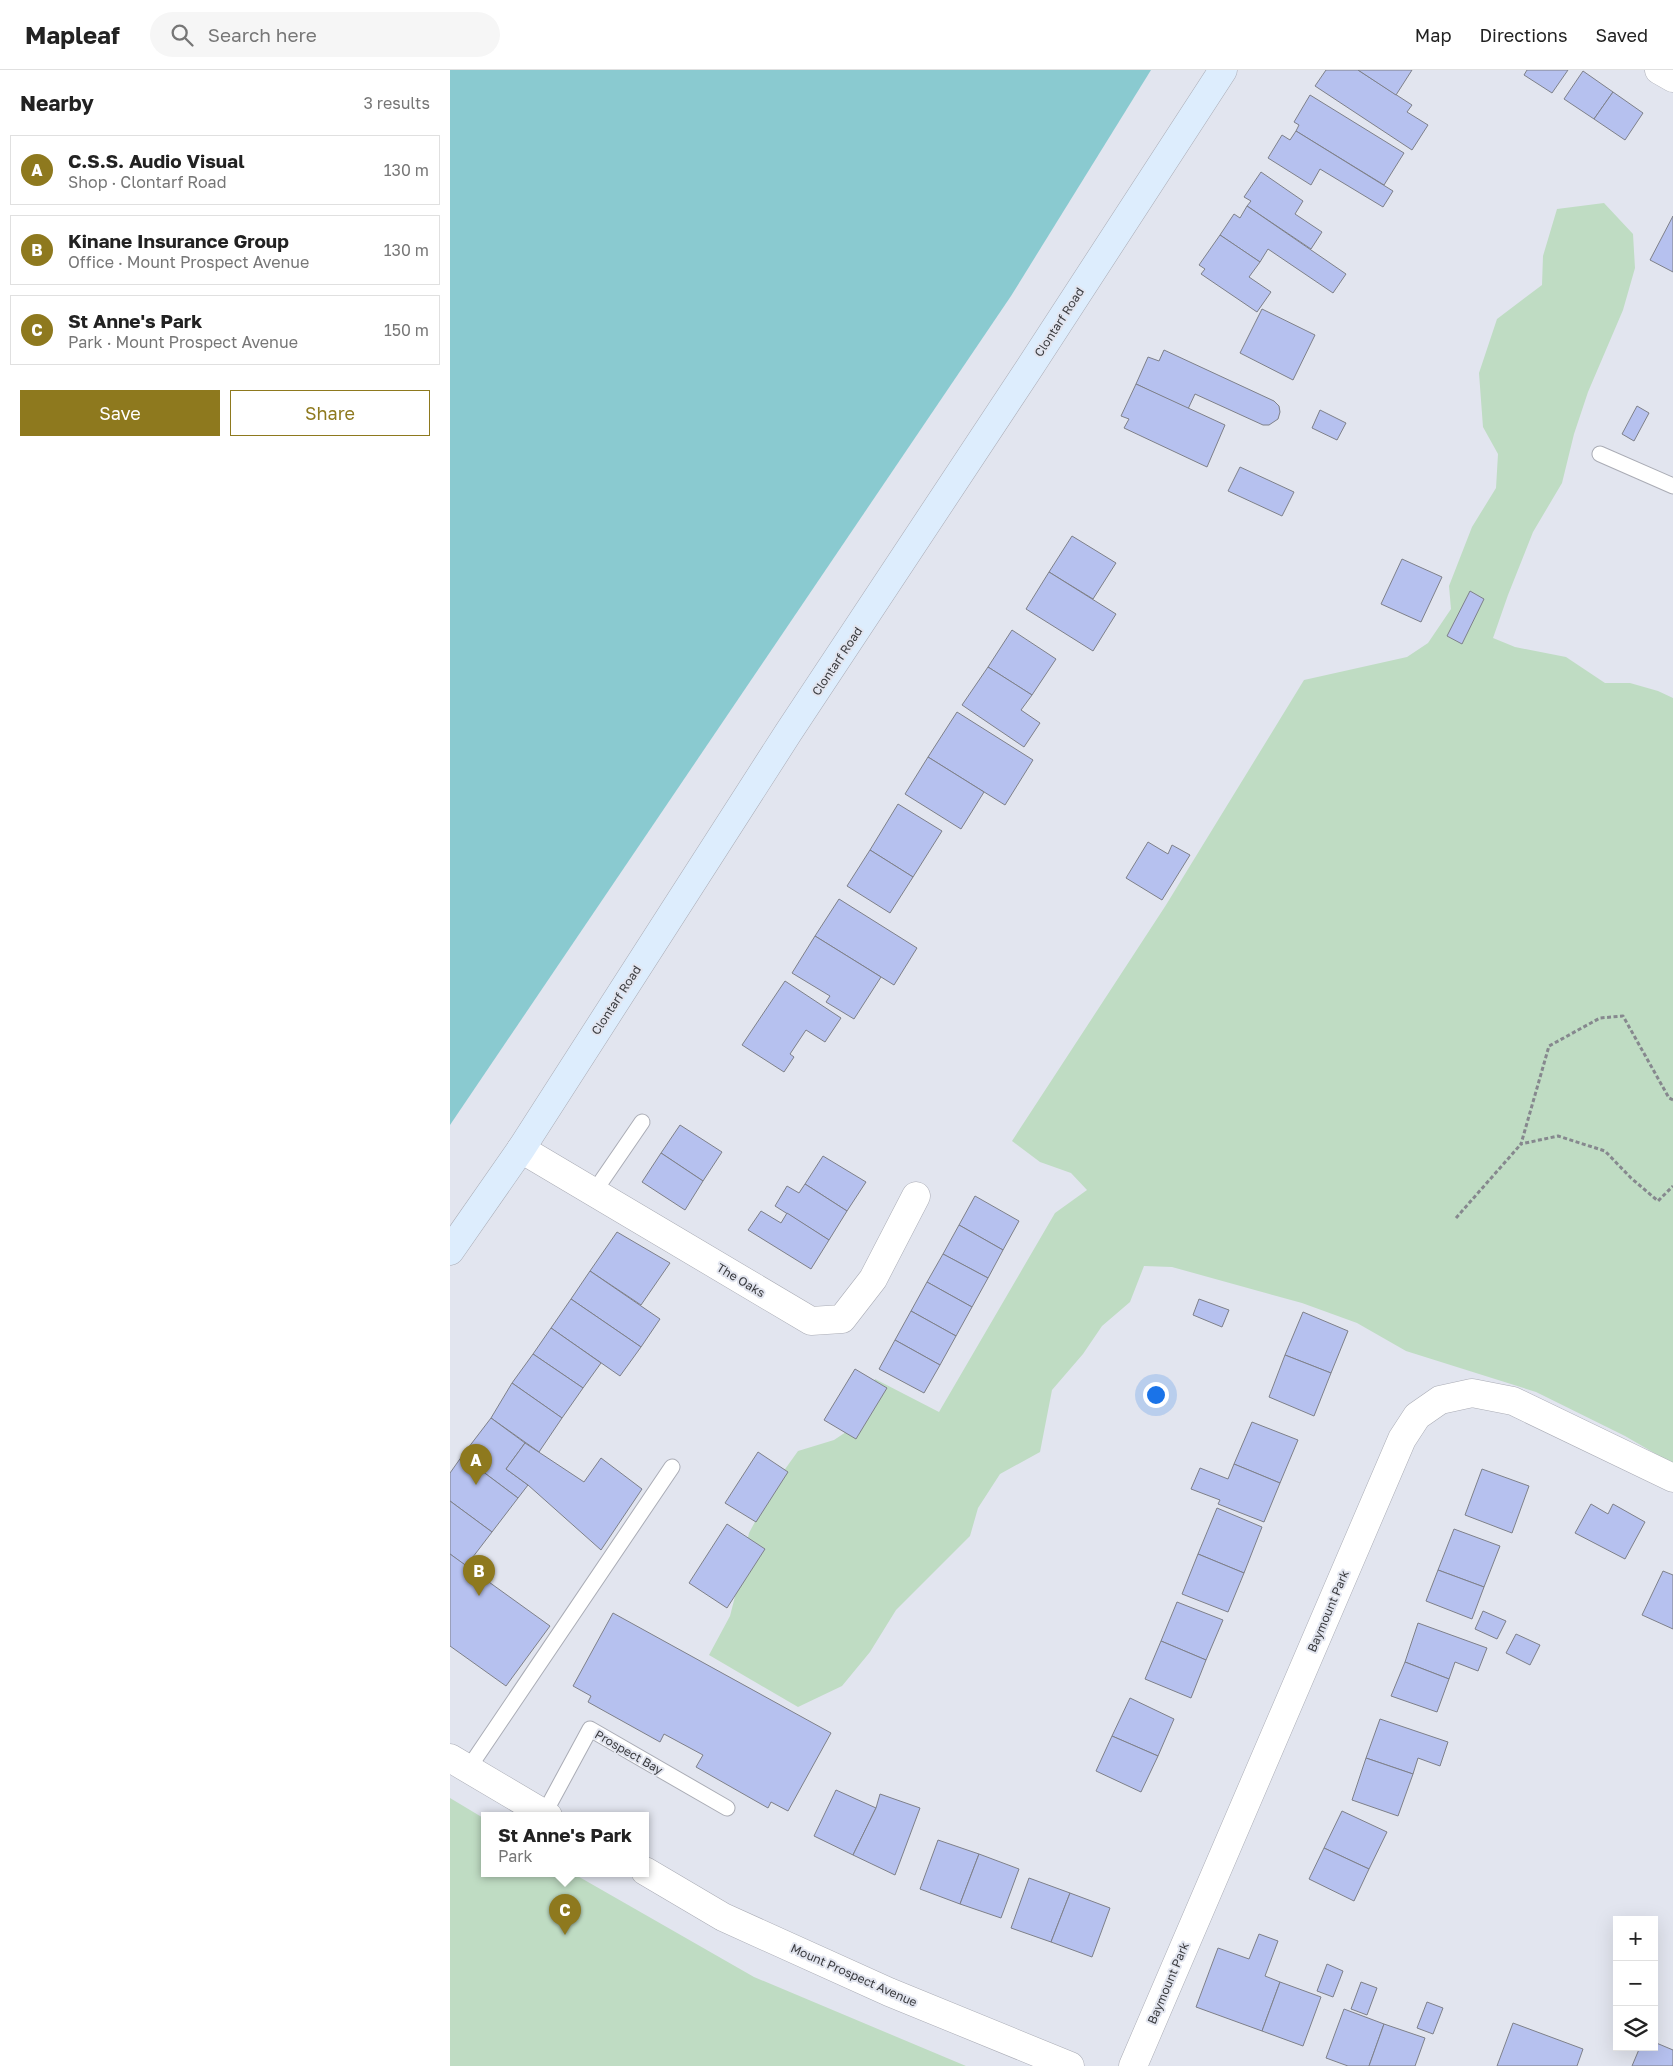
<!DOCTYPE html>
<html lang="en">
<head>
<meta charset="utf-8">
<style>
	:root { --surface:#fff; --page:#f6f6f6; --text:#222; --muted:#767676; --line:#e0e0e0; --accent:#8e791e }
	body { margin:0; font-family:"Golos Text",sans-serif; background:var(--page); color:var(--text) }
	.controls { position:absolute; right:15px; bottom:15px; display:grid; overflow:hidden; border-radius:0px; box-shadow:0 5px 20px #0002 }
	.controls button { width:45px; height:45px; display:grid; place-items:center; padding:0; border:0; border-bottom:1px solid var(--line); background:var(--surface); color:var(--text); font:25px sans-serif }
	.you { position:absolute; left:705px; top:1324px; width:18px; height:18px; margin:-12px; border:4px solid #fff; border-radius:50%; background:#1a73e8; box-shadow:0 0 0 8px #1a73e833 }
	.badge { display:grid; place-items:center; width:32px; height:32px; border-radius:50%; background:var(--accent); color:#fff; font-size:16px; font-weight:700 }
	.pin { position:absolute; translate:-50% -41px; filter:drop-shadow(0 1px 2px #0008) }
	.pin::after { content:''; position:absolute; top:26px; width:18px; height:15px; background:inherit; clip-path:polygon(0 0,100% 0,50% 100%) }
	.popup { position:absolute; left:31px; top:1742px; width:168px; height:65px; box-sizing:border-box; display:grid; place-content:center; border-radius:0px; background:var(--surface); filter:drop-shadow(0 1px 4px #0005); font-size:16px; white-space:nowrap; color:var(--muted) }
	.popup b { font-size:19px; color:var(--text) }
	.popup::after { content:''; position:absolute; left:50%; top:100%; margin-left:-10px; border:10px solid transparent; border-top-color:var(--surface) }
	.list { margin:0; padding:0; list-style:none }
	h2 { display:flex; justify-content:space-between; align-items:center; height:65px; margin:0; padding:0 20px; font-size:21px }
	h2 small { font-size:16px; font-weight:400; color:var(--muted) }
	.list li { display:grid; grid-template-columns:32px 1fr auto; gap:15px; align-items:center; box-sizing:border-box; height:70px; margin:0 10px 10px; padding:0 10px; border:1px solid var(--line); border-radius:0px }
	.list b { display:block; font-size:19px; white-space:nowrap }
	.list p { margin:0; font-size:16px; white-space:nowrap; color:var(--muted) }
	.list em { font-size:16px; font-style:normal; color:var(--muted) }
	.actions { display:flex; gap:10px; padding:15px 20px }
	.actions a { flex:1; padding:11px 0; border:1px solid var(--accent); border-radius:0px; text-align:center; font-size:18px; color:var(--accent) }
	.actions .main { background:var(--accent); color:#fff }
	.icon { flex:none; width:28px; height:28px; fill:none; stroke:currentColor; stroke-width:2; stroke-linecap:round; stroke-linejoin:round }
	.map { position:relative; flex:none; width:1223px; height:1996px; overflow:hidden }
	header { display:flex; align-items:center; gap:30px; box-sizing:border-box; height:70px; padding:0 25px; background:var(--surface); border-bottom:1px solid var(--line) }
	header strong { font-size:24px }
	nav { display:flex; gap:28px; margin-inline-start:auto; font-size:18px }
	.search { width:350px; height:45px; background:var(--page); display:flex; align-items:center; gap:12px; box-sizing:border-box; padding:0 18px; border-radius:28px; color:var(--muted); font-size:19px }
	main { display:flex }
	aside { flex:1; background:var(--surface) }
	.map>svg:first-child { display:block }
	.green { fill:#bfdcc3 }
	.water { fill:#8acad0 }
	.building { fill:#b6c1ef; stroke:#7e8089 }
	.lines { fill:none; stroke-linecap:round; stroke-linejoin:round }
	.service-casing { stroke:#aaacb5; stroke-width:17 }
	.minor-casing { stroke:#aaacb5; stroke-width:29 }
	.secondary-casing { stroke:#aaacb5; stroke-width:29 }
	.path { stroke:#86888e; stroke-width:3; stroke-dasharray:4 2.5; stroke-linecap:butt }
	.service { stroke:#fff; stroke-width:15 }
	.minor { stroke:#fff; stroke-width:28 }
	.secondary { stroke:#ddedfd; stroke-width:28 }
	.labels { text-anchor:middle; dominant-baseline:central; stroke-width:4; stroke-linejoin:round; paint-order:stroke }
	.street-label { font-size:12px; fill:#3a3b3f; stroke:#e2e5ef }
</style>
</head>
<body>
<header>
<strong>Mapleaf</strong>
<div class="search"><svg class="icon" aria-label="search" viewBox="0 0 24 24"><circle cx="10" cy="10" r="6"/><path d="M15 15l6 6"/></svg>Search here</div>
<nav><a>Map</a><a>Directions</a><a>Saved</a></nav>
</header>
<main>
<aside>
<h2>Nearby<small>3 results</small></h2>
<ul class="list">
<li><span class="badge">A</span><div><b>C.S.S. Audio Visual</b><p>Shop · Clontarf Road</p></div><em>130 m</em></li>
<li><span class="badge">B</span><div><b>Kinane Insurance Group</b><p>Office · Mount Prospect Avenue</p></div><em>130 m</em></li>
<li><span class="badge">C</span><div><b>St Anne's Park</b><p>Park · Mount Prospect Avenue</p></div><em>150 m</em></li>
</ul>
<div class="actions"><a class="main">Save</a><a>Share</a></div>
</aside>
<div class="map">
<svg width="1223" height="1996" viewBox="0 0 1223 1996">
	<rect width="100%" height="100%" fill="#e2e5ef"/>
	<g class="green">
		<path d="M1154,133L1183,164L1185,198L1173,240L1138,322L1124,364L1112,413L1083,462L1058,525L1043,568L1065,577L1116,587L1155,613H1180L1208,621L1223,628V1394L1175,1366L1086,1322L956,1281L907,1253L852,1233L722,1197L694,1196L680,1232L652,1256L633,1284L602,1320L590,1382L550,1404L528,1438L520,1466L446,1540L420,1582L392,1616L348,1637L259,1585L280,1546L289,1511L299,1463L328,1409L348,1381L384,1370L402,1358L425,1309L489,1342L605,1143L637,1120L621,1103L590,1092L562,1071L716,835L854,610L957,587L978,573L1001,539L999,516L1022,457L1046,418L1048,384L1033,357L1029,303L1047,249L1092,215L1093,186L1107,139Z"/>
		<path d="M0,1728L35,1749V1804H124L304,1907L516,1996H0Z"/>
	</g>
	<path class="water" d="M0,0H701L561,226L0,1055Z"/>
	<g class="building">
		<path d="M876,0H908L962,35L957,42L978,55L962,80L865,16Z"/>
		<path d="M908,0H962L946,25Z"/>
		<path d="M1077,0H1118L1102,23L1074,5Z"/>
		<path d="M1133,1L1163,22L1144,49L1114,29Z"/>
		<path d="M1163,22L1193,43L1175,70L1144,49Z"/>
		<path d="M860,25L954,83L934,115L846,61L849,55L844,52Z"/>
		<path d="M846,61L943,121L933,137L870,99L861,115L818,88L832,65L840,70Z"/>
		<path d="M811,102L853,131L845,144L872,162L861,179L797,136L801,131L794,127Z"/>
		<path d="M797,136L896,204L883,223L818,179L810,192L770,165L784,144L790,148Z"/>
		<path d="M1223,146V202L1200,190Z"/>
		<path d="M770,165L810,192L799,207L821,222L807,242L751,204L755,199L749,195Z"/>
		<path d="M812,239L865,265L843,310L790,283Z"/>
		<path d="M714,280L824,331L829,336L830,342L828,349L819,355H813L745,324L738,339L686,314L698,287L709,291Z"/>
		<path d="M686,314L775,355L757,397L674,358L679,349L671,346Z"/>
		<path d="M1187,336L1199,343L1184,371L1172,364Z"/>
		<path d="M870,340L896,353L887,370L862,358Z"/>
		<path d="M790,397L844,422L832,446L778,421Z"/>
		<path d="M622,466L666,493L643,529L599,502Z"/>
		<path d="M952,489L992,507L971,552L931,534Z"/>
		<path d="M599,502L666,544L643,581L576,539Z"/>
		<path d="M1020,521L1034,529L1012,574L997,566Z"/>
		<path d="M562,560L606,589L582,625L538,597Z"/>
		<path d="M538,597L582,625L571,640L590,653L574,677L512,635Z"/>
		<path d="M507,642L583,690L555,735L478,687Z"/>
		<path d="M478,687L534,722L511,759L455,724Z"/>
		<path d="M448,734L492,761L463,807L420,780Z"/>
		<path d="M698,772L718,784L722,775L740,785L712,830L676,808Z"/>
		<path d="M420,780L463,807L440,843L397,816Z"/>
		<path d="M389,829L467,878L444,915L365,866Z"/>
		<path d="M365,866L431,907L404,949L376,932L380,926L342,903Z"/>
		<path d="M335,911L391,948L375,972L356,960L340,984L344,987L334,1002L292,975Z"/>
		<path d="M230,1055L272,1082L253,1111L211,1083Z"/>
		<path d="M211,1083L253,1111L235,1140L192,1112Z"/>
		<path d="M373,1086L416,1112L397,1141L355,1114Z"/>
		<path d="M355,1114L397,1141L379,1170L325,1136L337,1116L349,1123Z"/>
		<path d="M525,1126L569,1151L553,1180L509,1155Z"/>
		<path d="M311,1141L331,1153L337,1143L379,1170L361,1199L298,1160Z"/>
		<path d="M509,1155L553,1180L538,1208L493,1184Z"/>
		<path d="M167,1162L220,1193L191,1235L140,1201Z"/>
		<path d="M493,1184L538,1208L522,1237L477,1212Z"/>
		<path d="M140,1201L210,1249L191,1277L121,1229Z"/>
		<path d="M477,1212L522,1237L506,1266L461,1241Z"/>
		<path d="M121,1229L191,1277L170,1306L101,1258Z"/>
		<path d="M749,1229L779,1240L772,1257L743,1245Z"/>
		<path d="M461,1241L506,1266L490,1295L445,1270Z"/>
		<path d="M853,1242L898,1261L881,1303L835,1285Z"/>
		<path d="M101,1258L151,1293L133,1318L83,1284Z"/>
		<path d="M445,1270L490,1295L474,1323L429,1299Z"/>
		<path d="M83,1284L133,1318L112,1348L62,1313Z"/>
		<path d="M835,1285L881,1303L864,1346L819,1327Z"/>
		<path d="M405,1299L437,1318L406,1369L374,1350Z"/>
		<path d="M62,1313L112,1348L89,1382L41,1348Z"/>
		<path d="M41,1348L75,1373L56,1399L78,1415L68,1428L12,1386Z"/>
		<path d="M802,1352L848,1370L830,1413L784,1394Z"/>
		<path d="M75,1373L134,1412L151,1388L192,1419L151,1480L78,1415L56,1399Z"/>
		<path d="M308,1382L338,1402L306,1452L275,1433Z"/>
		<path d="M12,1386L68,1428L42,1462L0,1431V1403Z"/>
		<path d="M784,1394L830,1413L814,1452L768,1434L770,1430L741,1419L750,1398L778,1409Z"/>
		<path d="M1032,1399L1079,1416L1062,1463L1015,1445Z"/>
		<path d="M0,1431L42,1462L16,1496L0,1484Z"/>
		<path d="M1141,1434L1158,1444L1163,1434L1195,1452L1175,1489L1125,1463Z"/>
		<path d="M767,1438L812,1457L794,1503L748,1484Z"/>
		<path d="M277,1454L315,1479L277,1538L239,1513Z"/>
		<path d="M1004,1459L1050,1476L1034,1517L988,1500Z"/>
		<path d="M0,1484L100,1556L56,1616L0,1576Z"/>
		<path d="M748,1484L794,1503L778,1542L732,1524Z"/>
		<path d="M988,1500L1034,1517L1022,1549L976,1531Z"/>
		<path d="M1213,1501L1223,1505V1559L1192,1545Z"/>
		<path d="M727,1532L773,1550L756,1590L711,1571Z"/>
		<path d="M1033,1541L1056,1551L1047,1569L1025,1559Z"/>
		<path d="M163,1543L381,1663L338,1741L321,1732L318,1738L246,1697L253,1685L214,1664L210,1672L138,1632L141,1626L123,1616Z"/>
		<path d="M968,1553L1037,1578L1028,1601L1005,1592L999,1609L955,1592Z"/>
		<path d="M1066,1564L1090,1575L1080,1595L1056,1583Z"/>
		<path d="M711,1571L756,1590L741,1628L695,1609Z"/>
		<path d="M955,1592L999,1609L987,1642L941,1626Z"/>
		<path d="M680,1628L724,1649L708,1686L662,1666Z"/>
		<path d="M930,1649L998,1672L990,1696L968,1688L963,1704L916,1688Z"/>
		<path d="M662,1666L708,1686L691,1722L646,1701Z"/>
		<path d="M916,1688L963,1704L948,1746L902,1730Z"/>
		<path d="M386,1720L426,1738L403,1785L364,1766Z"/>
		<path d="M430,1724L470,1738L445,1805L403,1785L426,1738Z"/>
		<path d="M892,1741L937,1762L919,1799L874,1778Z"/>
		<path d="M488,1770L529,1784L510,1834L470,1819Z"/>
		<path d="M874,1778L919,1799L904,1831L859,1809Z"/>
		<path d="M529,1784L569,1799L551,1848L510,1834Z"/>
		<path d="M579,1808L620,1823L601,1872L561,1858Z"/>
		<path d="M620,1823L660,1838L642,1887L601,1872Z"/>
		<path d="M809,1864L828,1871L815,1906L830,1912L812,1961L746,1937L768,1878L799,1889Z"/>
		<path d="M877,1894L893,1901L883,1927L867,1921Z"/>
		<path d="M830,1912L871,1927L853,1976L812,1961Z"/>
		<path d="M911,1912L927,1918L917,1945L901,1939Z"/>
		<path d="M977,1932L993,1938L983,1964L967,1958Z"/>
		<path d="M894,1939L934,1954L919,1996H898L876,1988Z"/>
		<path d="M1063,1953L1133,1979L1127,1996H1047Z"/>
		<path d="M934,1954L975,1968L965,1996H919Z"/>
		<path d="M1204,1972L1223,1980V1996H1182L1190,1977H1204Z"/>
	</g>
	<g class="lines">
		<g class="service-casing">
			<g id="service">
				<path d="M1150,384L1223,416"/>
				<path d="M144,1122L192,1052"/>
				<path d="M18,1699L222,1397"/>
				<path d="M94,1744L140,1659L277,1738"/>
			</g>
		</g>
		<g class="minor-casing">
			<g id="minor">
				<path d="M1209,0L1223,8"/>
				<path d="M71,1079L361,1251L392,1249L423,1209L466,1126"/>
				<path d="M0,1688L98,1746"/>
				<path d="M195,1801L273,1847L439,1922L620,1996"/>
				<path d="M683,1996L952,1369L967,1346L990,1330L1022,1323L1063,1331L1223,1408"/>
			</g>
		</g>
		<g class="secondary-casing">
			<path id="secondary" d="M0,1181L71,1079L338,663L580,297L773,0"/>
		</g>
		<g class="path">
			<path d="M1223,1030L1219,1028L1173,946L1150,948L1099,976L1071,1074L1108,1066L1155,1081L1181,1108L1208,1131L1223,1116"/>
			<path d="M1006,1148L1071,1074"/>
		</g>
		<use href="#service" class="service"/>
		<use href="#minor" class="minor"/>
		<use href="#secondary" class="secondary"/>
	</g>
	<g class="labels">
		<g class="street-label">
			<text transform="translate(609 252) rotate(-57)">Clontarf Road</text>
			<text transform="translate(387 591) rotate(-56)">Clontarf Road</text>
			<text transform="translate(166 930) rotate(-57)">Clontarf Road</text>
			<text transform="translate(291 1210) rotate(31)">The Oaks</text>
			<text transform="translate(878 1541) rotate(-67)">Baymount Park</text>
			<text transform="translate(179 1682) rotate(30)">Prospect Bay</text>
			<text transform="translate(404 1905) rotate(24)">Mount Prospect Avenue</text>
			<text transform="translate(718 1913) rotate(-67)">Baymount Park</text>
		</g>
	</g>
</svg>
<div class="controls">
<button>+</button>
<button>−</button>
<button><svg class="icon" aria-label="layers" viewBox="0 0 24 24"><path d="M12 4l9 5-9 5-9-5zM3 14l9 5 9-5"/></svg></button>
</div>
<div class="you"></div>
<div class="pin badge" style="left:26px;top:1415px">A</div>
<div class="pin badge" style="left:29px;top:1526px">B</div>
<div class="pin badge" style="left:115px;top:1865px">C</div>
<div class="popup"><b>St Anne's Park</b>Park</div>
</div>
</main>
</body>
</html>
